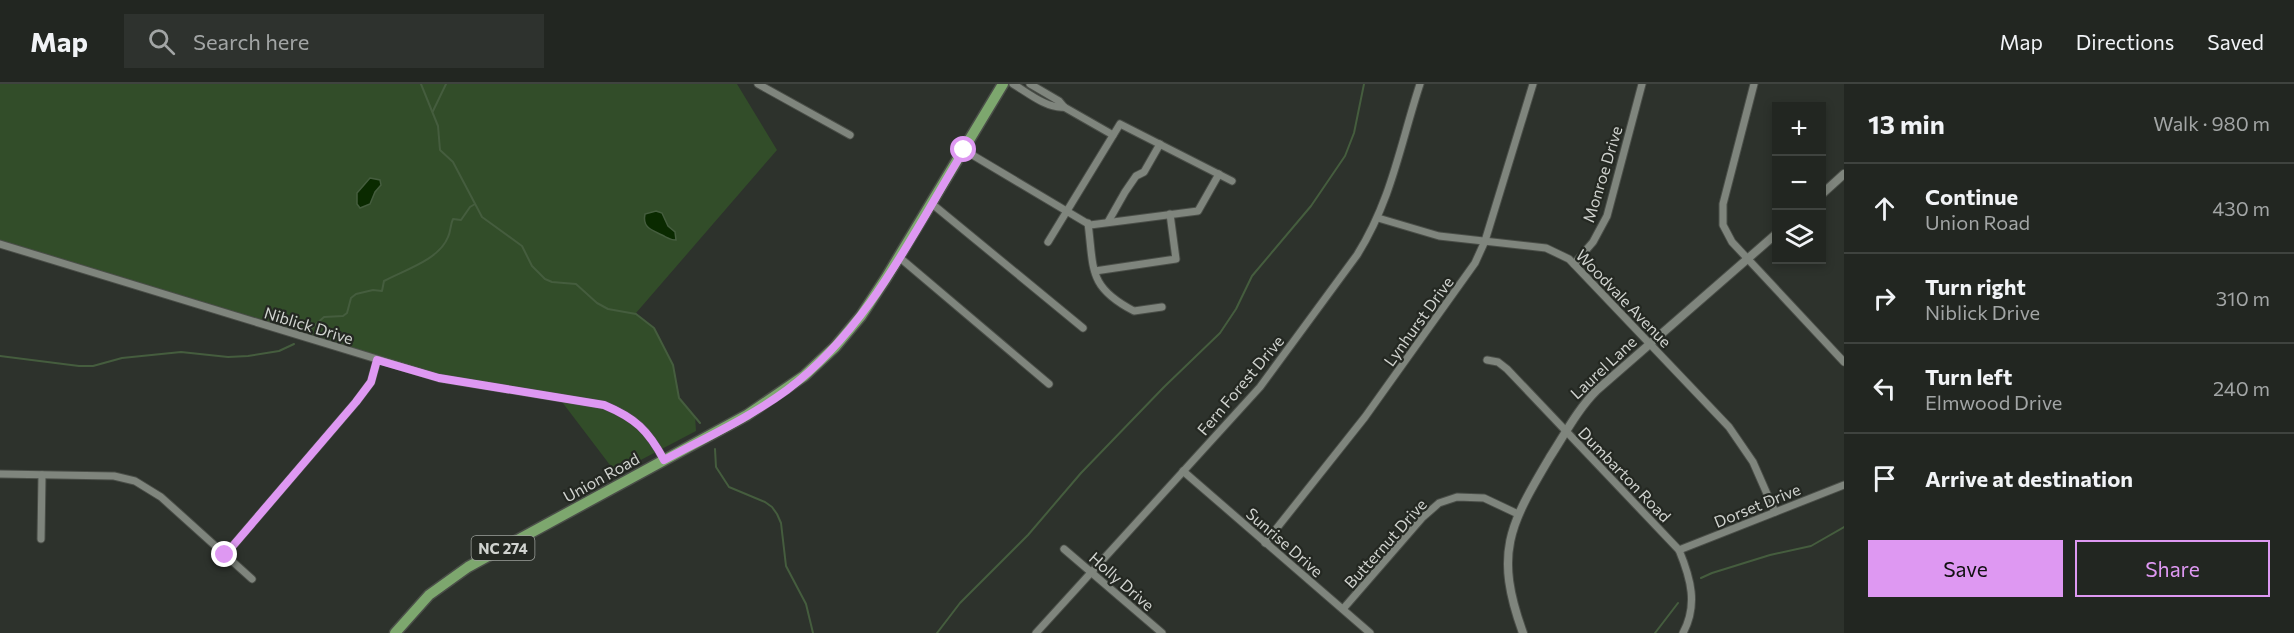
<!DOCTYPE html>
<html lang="en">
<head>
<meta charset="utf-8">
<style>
	:root { --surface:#222621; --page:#2e322e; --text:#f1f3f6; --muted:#a2a5a5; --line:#3f433f; --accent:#de98f2 }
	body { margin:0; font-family:Commissioner,sans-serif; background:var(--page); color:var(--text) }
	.controls { position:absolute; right:18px; top:18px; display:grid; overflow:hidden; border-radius:0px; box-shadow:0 3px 9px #0003 }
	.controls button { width:54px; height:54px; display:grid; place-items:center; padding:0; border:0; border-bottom:2px solid var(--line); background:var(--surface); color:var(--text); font:30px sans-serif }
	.stop { position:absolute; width:18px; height:18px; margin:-14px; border:4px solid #de98f2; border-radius:50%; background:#fff }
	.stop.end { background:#de98f2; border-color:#fff; box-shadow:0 2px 6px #0008 }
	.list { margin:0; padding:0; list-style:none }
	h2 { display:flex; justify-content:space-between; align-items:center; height:78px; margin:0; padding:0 24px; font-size:26px }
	h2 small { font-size:20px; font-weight:400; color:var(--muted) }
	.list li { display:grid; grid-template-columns:39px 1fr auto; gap:18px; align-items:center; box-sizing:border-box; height:90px; padding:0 24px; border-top:2px solid var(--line) }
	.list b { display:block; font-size:22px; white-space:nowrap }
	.list p { margin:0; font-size:20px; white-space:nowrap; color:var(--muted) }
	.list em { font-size:20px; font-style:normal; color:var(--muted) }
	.actions { display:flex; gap:12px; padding:18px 24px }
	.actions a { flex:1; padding:14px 0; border:2px solid var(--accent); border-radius:0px; text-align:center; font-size:21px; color:var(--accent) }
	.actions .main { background:var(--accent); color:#111 }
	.icon { flex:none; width:33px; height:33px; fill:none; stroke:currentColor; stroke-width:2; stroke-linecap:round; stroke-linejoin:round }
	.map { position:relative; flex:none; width:1844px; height:549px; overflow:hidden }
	header { display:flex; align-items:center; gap:36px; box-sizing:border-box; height:84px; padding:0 30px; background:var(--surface); border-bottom:2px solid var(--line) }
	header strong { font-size:28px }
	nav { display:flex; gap:33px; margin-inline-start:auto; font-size:21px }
	.search { width:420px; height:54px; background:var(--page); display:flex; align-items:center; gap:15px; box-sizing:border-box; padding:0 21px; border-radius:0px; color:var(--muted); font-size:22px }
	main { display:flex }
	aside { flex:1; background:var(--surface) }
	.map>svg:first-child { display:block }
	.green { fill:#324d29 }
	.water { fill:#0a2a00; stroke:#455d3e; stroke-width:1.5 }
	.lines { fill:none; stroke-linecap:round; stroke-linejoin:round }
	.stream { stroke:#455d3e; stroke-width:2 }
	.minor-casing { stroke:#4a4e48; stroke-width:9 }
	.tertiary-casing { stroke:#4a4e48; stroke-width:10 }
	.primary-casing { stroke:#4a4e48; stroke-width:13 }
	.minor { stroke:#7f857d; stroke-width:7 }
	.tertiary { stroke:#7f857d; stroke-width:8 }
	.primary { stroke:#7da76e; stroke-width:10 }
	.route { stroke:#de98f2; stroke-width:8 }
	.labels { text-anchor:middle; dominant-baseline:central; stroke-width:4.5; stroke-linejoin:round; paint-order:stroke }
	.shield { fill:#242822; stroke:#9ca09b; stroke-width:1.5 }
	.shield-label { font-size:15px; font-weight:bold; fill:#d0d3cf }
	.street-label { font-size:16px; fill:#d0d3cf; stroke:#242822 }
</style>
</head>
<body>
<header>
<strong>Map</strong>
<div class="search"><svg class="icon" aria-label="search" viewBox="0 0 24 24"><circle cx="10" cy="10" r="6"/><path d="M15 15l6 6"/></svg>Search here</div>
<nav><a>Map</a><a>Directions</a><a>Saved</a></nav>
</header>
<main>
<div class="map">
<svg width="1844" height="549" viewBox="0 0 1844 549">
	<rect width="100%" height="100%" fill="#2d322c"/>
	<path class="green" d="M0,0H737L777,66L636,229L654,244L659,252L673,281L679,314L695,332L696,347L616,389L556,310L439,292L0,157Z"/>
	<g class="water">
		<path d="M370,94L380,96L381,101L375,108L370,120L360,124L357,120V109Z"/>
		<path d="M656,127L662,129L668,142L675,148L676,156C670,156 668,154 662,151C652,146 642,144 645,130Z"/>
	</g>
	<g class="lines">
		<g class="stream">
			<path d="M421,0L438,42L440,66L453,78L482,133L522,162L532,182L545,195L552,198L576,200L597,219L608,225L636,230L654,244L673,281L679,314L700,339"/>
			<path d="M433,27L446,0"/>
			<path d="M306,249L324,233L343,232L347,229L351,214L356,210L373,206L382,207L384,197C404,186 439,176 448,153C451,147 450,141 453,135L461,136L470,123L475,120"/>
			<path d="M0,272L79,282H93L122,274L181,268L228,273L248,272L279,267L294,260"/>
			<path d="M715,365L716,383L729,403L765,418L772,423L777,430L781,439L786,482L806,520L813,549"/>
			<path d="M1701,494L1712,489L1770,471L1811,462L1844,443"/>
			<path d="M937,549L960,519L1028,451L1081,389L1164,303L1220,249L1236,225L1252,192L1311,122L1345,72L1354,49L1364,0"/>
			<path d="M1655,549L1678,519"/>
		</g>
		<g class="minor-casing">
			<g id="minor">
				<path d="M758,0L850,51"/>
				<path d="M1013,0C1027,8 1047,25 1064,23"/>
				<path d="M1030,0L1059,17L1064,23L1113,51"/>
				<path d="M1754,0L1723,120V141L1732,158L1844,278"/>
				<path d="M964,66L1090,141L1198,127L1219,90"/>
				<path d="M931,119L1083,244"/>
				<path d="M1378,134L1439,152L1546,164L1569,175L1729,343L1753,378L1775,428"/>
				<path d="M1108,138L1125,108L1136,92L1144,88L1160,60"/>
				<path d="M1088,139C1094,186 1088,203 1134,227L1162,223"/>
				<path d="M1048,158L1120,40L1232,97"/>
				<path d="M0,160L439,294L604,321C636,334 648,346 664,376"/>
				<path d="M899,173L1049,300"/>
				<path d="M1574,180L1593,158L1607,132L1642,0"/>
				<path d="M1095,187L1176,175L1170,130"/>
				<path d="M1487,276L1498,278L1507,285L1679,466C1691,495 1698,521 1683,549"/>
				<path d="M1183,387L1370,549"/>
				<path d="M0,390L114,392L135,397L161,413L252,495"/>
				<path d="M41,455L42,391"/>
				<path d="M1265,459L1365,333L1475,179L1485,157L1533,0"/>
				<path d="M1064,465L1162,549"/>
				<path d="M1679,466L1844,401"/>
				<path d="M225,471L356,318L371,298L377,276"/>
				<path d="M1343,525L1422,434L1439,419L1457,413L1484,414L1518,430"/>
				<path d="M1036,549L1260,303L1357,171C1392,115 1400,61 1420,0"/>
			</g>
		</g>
		<g class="tertiary-casing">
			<g id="tertiary">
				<path d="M1822,110L1844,90"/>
				<path d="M1523,549C1494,469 1509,442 1550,373C1565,350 1577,326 1597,306L1776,150"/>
			</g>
		</g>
		<g class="primary-casing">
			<path id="primary" d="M395,549L429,511L468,483L747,331L804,292L835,263L861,232L886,194L1003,0"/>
		</g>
		<use href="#minor" class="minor"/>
		<use href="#tertiary" class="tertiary"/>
		<use href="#primary" class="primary"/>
	</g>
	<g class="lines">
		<path class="route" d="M225,471L356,318L371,298L377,276L439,294L604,321C635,334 648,346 664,376C705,354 749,334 787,306C868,245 912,151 964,66"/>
	</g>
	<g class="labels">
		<rect class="shield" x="471.5" y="452" width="63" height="24" rx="4.5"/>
		<g class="shield-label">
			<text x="503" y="464">NC 274</text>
		</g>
		<g class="street-label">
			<text transform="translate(1602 90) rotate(-73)">Monroe Drive</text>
			<text transform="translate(1624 214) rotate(46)">Woodvale Avenue</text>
			<text transform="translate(1418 237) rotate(-54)">Lynhurst Drive</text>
			<text transform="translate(309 241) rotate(17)">Niblick Drive</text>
			<text transform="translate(1603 283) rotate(-43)">Laurel Lane</text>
			<text transform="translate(1240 301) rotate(-50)">Fern Forest Drive</text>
			<text transform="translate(1625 390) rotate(46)">Dumbarton Road</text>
			<text transform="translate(601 393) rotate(-29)">Union Road</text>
			<text transform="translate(1757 421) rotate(-22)">Dorset Drive</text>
			<text transform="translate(1285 458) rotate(41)">Sunrise Drive</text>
			<text transform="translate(1385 459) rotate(-48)">Butternut Drive</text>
			<text transform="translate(1122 497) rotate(41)">Holly Drive</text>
		</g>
	</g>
</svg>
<div class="controls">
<button>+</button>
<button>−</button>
<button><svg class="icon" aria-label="layers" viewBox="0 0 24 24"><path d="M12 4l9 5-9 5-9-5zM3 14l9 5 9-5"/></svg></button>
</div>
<div class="stop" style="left:964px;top:66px"></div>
<div class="stop end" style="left:225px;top:471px"></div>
</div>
<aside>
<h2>13 min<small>Walk · 980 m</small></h2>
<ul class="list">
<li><svg class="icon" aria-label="ahead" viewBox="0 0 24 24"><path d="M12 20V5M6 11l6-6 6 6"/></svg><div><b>Continue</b><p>Union Road</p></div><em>430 m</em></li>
<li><svg class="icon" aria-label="right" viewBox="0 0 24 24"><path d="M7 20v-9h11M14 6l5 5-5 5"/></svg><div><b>Turn right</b><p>Niblick Drive</p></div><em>310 m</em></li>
<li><svg class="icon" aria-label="left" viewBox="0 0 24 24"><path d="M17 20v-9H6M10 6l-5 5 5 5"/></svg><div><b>Turn left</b><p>Elmwood Drive</p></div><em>240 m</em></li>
<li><svg class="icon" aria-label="arrive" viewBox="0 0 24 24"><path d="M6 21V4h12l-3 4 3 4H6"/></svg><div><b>Arrive at destination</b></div></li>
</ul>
<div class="actions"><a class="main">Save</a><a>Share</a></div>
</aside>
</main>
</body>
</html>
